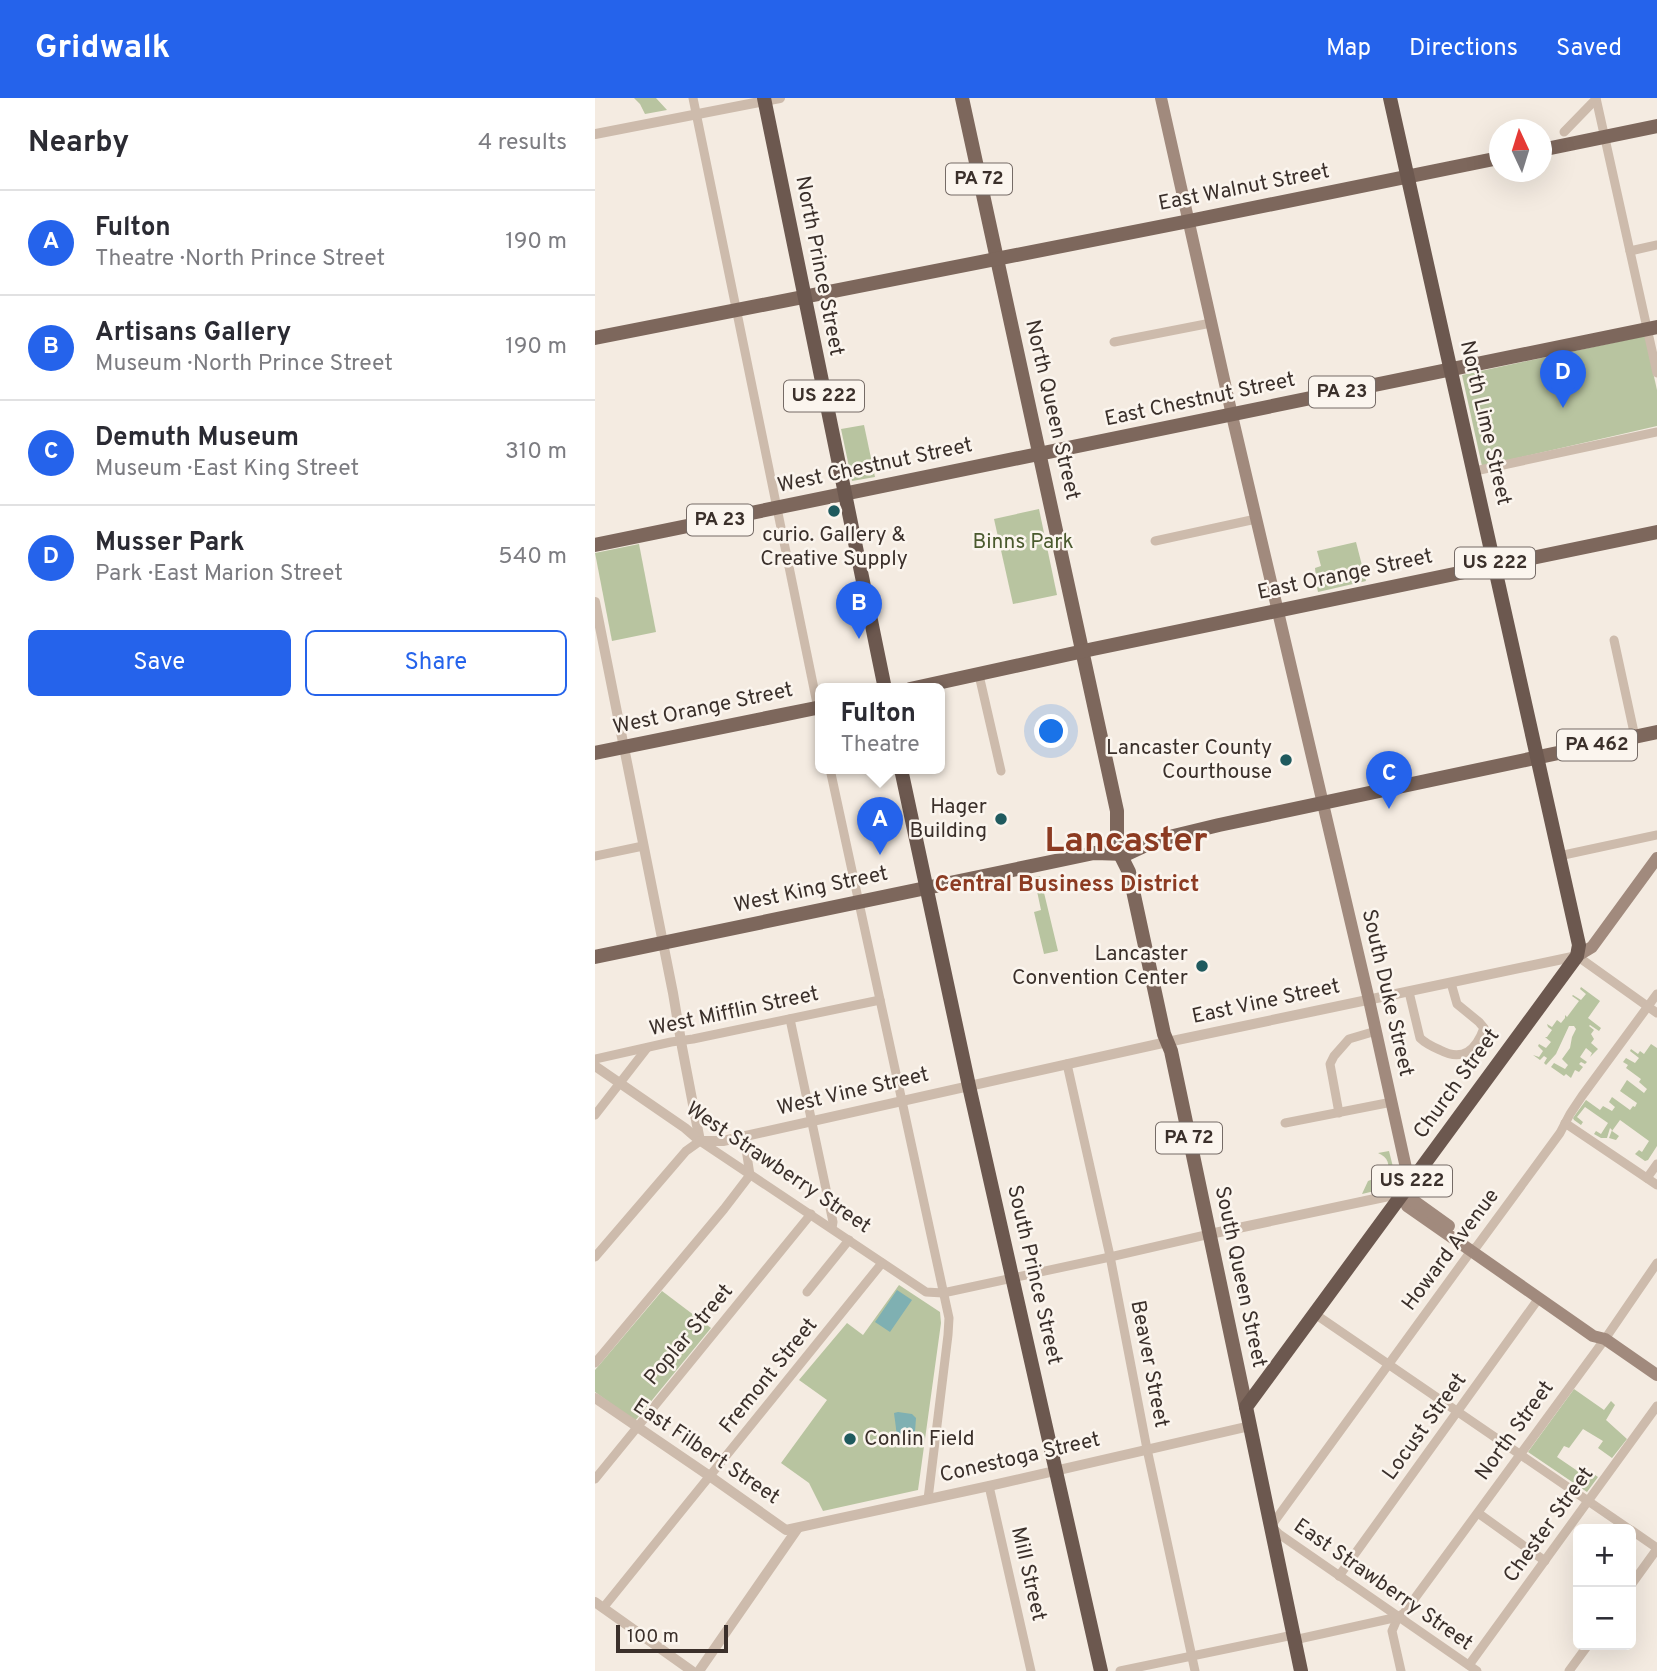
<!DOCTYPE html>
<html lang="en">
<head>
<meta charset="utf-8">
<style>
	:root { --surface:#fff; --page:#f7f7f7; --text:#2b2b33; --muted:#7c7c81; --line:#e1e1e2; --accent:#2563eb }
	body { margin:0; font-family:Overpass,sans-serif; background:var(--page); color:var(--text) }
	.controls { position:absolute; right:21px; bottom:21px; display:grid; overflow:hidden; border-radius:10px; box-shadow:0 7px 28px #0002 }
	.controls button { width:63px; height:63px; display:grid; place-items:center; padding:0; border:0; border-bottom:2px solid var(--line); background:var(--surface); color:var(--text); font:35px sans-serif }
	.compass { position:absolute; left:894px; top:21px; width:63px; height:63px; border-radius:50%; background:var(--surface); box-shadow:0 7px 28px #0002; rotate:356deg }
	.scale { position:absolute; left:21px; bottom:18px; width:112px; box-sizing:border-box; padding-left:7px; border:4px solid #3b302b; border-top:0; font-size:19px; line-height:24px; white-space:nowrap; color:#3b302b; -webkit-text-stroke:5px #fbf5ee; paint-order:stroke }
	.you { position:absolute; left:457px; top:634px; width:24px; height:24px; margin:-18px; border:5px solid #fff; border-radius:50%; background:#1a73e8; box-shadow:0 0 0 10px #1a73e833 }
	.badge { display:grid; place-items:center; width:46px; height:46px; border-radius:50%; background:var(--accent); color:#fff; font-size:23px; font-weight:700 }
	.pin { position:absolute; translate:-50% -58px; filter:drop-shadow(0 2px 4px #0008) }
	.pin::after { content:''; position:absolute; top:37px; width:24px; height:21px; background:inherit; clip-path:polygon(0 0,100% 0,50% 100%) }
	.popup { position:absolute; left:220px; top:585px; width:130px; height:91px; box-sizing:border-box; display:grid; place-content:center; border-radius:10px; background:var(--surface); filter:drop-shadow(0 2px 5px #0005); font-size:23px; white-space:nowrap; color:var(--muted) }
	.popup b { font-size:26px; color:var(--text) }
	.popup::after { content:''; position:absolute; left:50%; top:100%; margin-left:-14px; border:14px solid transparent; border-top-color:var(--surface) }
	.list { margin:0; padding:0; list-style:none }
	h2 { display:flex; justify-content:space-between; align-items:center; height:91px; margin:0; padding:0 28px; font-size:30px }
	h2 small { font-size:23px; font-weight:400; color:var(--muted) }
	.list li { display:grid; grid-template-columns:46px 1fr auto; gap:21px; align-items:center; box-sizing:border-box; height:105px; padding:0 28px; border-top:2px solid var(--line) }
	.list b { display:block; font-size:26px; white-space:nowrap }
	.list p { margin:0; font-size:23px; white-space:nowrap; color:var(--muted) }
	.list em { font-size:23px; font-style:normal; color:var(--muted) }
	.actions { display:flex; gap:14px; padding:21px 28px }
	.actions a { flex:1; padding:16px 0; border:2px solid var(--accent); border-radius:10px; text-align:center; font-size:24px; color:var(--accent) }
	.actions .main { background:var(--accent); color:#fff }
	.map { position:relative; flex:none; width:1062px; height:1573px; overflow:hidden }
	header { display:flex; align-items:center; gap:42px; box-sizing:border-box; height:98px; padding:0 35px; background:var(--accent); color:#fff }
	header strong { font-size:33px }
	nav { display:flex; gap:38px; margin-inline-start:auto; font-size:24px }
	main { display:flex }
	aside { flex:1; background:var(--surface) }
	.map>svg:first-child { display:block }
	.green { fill:#b8c4a0 }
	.water { fill:#7fb0b2 }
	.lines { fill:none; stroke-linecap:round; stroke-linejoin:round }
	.minor { stroke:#cdbbac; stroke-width:9 }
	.tertiary { stroke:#cdbbac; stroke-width:10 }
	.secondary { stroke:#a18a7d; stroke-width:12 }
	.primary { stroke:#7d675c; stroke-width:14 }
	.trunk { stroke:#6c584f; stroke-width:14 }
	.poi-dot { fill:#1f5a5e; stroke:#fbf5ee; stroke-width:2.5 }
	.labels { text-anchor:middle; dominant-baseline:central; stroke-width:5; stroke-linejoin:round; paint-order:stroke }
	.shield { fill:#fbf5ee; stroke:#756b66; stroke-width:2 }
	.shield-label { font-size:19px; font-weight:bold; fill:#3b302b }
	.street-label { font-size:21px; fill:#3b302b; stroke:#fbf5ee }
	.poi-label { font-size:21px; fill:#3b302b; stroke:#fbf5ee; text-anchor:end }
	.park-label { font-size:21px; fill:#4a5a2e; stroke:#fbf5ee }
	.neighbourhood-label { font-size:23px; font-weight:bold; fill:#8c3b22; stroke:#fbf5ee }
	.town-label { font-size:35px; font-weight:bold; fill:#8c3b22; stroke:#fbf5ee }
</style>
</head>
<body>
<header>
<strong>Gridwalk</strong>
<nav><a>Map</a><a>Directions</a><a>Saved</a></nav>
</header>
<main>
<aside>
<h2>Nearby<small>4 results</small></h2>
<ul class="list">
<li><span class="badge">A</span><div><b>Fulton</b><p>Theatre · North Prince Street</p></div><em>190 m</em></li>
<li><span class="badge">B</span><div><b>Artisans Gallery</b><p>Museum · North Prince Street</p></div><em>190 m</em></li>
<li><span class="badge">C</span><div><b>Demuth Museum</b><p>Museum · East King Street</p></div><em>310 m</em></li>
<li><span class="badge">D</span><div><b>Musser Park</b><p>Park · East Marion Street</p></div><em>540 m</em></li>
</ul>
<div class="actions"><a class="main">Save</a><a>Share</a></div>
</aside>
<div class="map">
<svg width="1062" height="1573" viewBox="0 0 1062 1573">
	<rect width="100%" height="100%" fill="#f4ebe1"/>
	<g class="green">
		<path d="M39,0H61L72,12L50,16L45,6Z"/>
		<path d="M1050,238L1062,292V328L887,368L867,277Z"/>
		<path d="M269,327L280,379L257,383L246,331Z"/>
		<path d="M444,411L462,497L418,506L399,421Z"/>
		<path d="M761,444L771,483L723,494L722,489L725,487L726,483L721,480L720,470L726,468L722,453Z"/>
		<path d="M44,446L61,534L17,543L0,455Z"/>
		<path d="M445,778L463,853L449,856L439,814L446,812L439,779Z"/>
		<path d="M986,889L1005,903L993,920L1006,930L1004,933L995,927L994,928L999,932L996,936L999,941L996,945L1003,951L995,959L997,955L991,950L985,959L992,964L990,966L986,964L984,966L988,969L984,974L980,972L976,980L971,976L969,978L956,969L959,965L970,971L973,967L967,961L975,950L977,939L981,931L979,928H974L961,956L951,967L949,965L952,960L949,958L945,962L938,957L944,959L948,953L943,948L944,946L951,950L956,944L950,939H952L957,932L953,929L952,926L957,929L962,922L966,925L970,920V917L972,919L984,903L977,898L978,897L986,902L991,896L985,891Z"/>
		<path d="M1056,946L1062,950V1048L1053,1062L1050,1063L1040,1056L1044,1052L1047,1054L1054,1043L1025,1022L1017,1033L1024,1038L1021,1042L1014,1040L1017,1032L1015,1030L1012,1040H1006L999,1036L1001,1033L1006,1036L1013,1025L990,1009L982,1019L988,1024L986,1027L979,1022L978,1020L991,1002L1005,1012L1008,1008L1017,1013L1020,1009L1014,1004L1017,999L1035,1012L1038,1008L1040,1009L1042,1005L1025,993L1032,982L1049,995L1052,991L1044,984L1046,981L1031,970L1033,967L1028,964L1031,960L1040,965L1044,960L1035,953L1036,951L1043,956L1045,953L1049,956Z"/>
		<path d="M794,1053L800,1077L792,1090L767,1096L773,1083L791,1076C796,1067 793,1059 783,1055Z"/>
		<path d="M304,1187L345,1214L346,1225L323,1392L228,1413L214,1385L186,1365L232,1302L204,1282L252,1225L268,1237Z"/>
		<path d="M67,1193L116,1230L40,1323L0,1294V1272Z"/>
		<path d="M979,1291L1009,1312L1016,1303L1020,1307L1011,1322L1032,1341L1017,1360L1003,1350L1008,1343L988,1331L974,1350L969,1348L962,1359L987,1376L991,1371L1003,1379L992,1394L933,1354Z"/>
	</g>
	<g class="water">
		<path d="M302,1192L317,1202L295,1234L280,1224Z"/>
		<path d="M303,1314L317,1316L321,1320L320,1334L313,1339L302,1338L299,1315Z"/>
	</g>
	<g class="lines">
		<g class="minor">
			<path d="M98,0L226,625"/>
			<path d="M1001,0L1062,275"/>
			<path d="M969,34L1001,1"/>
			<path d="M1035,153L1062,147"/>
			<path d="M519,244L616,225"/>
			<path d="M880,373L1062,334"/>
			<path d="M560,443L661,421"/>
			<path d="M1019,542L1040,639"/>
			<path d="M384,577L406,673"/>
			<path d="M235,671L354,1220L353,1237L333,1401"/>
			<path d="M0,758L48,748"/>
			<path d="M964,758L1062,737"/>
			<path d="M982,858L1062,915"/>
			<path d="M814,894L825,940C831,946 838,949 845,952C868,964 881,952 889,930L884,924L862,906L856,885"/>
			<path d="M195,921L238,1124L237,1130"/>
			<path d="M0,961L76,944L98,941L285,902"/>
			<path d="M472,966L515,1158L552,1351L600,1573"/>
			<path d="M744,1015L735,966L739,958L754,941L781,933"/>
			<path d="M0,1017L52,950"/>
			<path d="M690,1025L797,1004"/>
			<path d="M970,1025L1062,1087"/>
			<path d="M1052,1080L1062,1066"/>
			<path d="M0,1159L91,1053L105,1043L331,1194L348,1195L515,1159L615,1136"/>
			<path d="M212,1194L254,1142"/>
			<path d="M720,1216L1034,1431"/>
			<path d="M0,1265L129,1111L155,1077L149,1038"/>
			<path d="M0,1381L216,1116"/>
			<path d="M394,1388L436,1573"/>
			<path d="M883,1415L950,1463"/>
			<path d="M1036,1432L1062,1450"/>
			<path d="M744,1478L944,1200"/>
			<path d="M1036,1487L1062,1451"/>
			<path d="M8,1510L287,1165"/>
			<path d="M803,1519L797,1533L806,1573"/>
			<path d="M699,1542L803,1519L809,1515L1010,1241L1062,1165"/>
			<path d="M874,1567L1062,1308"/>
			<path d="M525,1573L698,1537"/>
			<path d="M882,1573L684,1436L676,1428L876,1153L882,1148L965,1035L975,1016L987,998L1062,896"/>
			<path d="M974,1573L993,1547"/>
		</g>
		<g class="tertiary">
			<path d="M0,36L185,0"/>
			<path d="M0,504L78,895L87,949L105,1043"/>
			<path d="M0,968L90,1030L105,1043"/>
			<path d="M105,1043H128L563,946L982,858"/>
			<path d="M615,1136L808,1095"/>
			<path d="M0,1300L116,1379L191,1432L394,1388L655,1328"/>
			<path d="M0,1504L97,1573"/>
			<path d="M104,1573L203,1430"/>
		</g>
		<g class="secondary">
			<path d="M566,0L639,326L774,902L811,1070L808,1095L812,1108L998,1238L1010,1241L1062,1277"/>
			<path d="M982,858L997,849L1062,760"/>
			<path d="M808,1095L854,1128"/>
		</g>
		<g class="primary">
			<path d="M367,0L522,713V750L534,774L569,936L576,953L651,1309"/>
			<path d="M946,52L1062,28"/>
			<path d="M0,240L594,123L904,60"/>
			<path d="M0,447L1062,229"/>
			<path d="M315,591L498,551L1062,434"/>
			<path d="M0,655L226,609"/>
			<path d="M0,859L499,755L532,756L562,742L624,727L1062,634"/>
		</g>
		<g class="trunk">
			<path d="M169,0L290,591"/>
			<path d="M306,671L374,988L506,1573"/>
			<path d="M706,1573L651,1309L982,858L984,847C920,565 860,282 795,0"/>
		</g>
	</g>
	<g class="poi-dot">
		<circle cx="239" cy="413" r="7"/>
		<circle cx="691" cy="662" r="7"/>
		<circle cx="406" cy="721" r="7"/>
		<circle cx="607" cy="868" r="7"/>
		<circle cx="255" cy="1341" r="7"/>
	</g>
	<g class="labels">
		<g class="shield">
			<rect x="351" y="65.5" width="66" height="31" rx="5"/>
			<rect x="714" y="278.5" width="66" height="31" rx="5"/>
			<rect x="189" y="282.5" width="80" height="31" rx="5"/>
			<rect x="92" y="406.5" width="66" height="31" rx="5"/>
			<rect x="860" y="449.5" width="80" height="31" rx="5"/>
			<rect x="962" y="631.5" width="80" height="31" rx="5"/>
			<rect x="561" y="1024.5" width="66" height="31" rx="5"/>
			<rect x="777" y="1067.5" width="80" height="31" rx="5"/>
		</g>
		<g class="shield-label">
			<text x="384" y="81">PA 72</text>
			<text x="747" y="294">PA 23</text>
			<text x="229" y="298">US 222</text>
			<text x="125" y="422">PA 23</text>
			<text x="900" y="465">US 222</text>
			<text x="1002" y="647">PA 462</text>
			<text x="594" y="1040">PA 72</text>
			<text x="817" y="1083">US 222</text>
		</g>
		<g class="street-label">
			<text transform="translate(649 90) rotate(-11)">East Walnut Street</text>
			<text transform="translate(224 168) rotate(79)">North Prince Street</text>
			<text transform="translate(605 302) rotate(-12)">East Chestnut Street</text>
			<text transform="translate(457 312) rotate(77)">North Queen Street</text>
			<text transform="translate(890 325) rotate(77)">North Lime Street</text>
			<text transform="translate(280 368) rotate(-12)">West Chestnut Street</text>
			<text transform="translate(750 477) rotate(-12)">East Orange Street</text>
			<text transform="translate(108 611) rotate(-12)">West Orange Street</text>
			<text transform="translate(216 792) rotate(-12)">West King Street</text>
			<text transform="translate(792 895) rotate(77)">South Duke Street</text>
			<text transform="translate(671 904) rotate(-12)">East Vine Street</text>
			<text transform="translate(139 914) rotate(-12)">West Mifflin Street</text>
			<text transform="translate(862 986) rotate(-54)">Church Street</text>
			<text transform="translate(258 994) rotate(-13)">West Vine Street</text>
			<text transform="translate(183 1070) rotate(34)">West Strawberry Street</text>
			<text transform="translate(856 1152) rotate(-53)">Howard Avenue</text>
			<text transform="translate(439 1177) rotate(77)">South Prince Street</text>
			<text transform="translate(645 1179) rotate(78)">South Queen Street</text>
			<text transform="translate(94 1237) rotate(-50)">Poplar Street</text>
			<text transform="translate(554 1266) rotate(79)">Beaver Street</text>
			<text transform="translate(174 1278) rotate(-51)">Fremont Street</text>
			<text transform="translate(830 1329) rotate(-54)">Locust Street</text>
			<text transform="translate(920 1333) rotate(-54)">North Street</text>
			<text transform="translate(111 1354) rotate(34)">East Filbert Street</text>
			<text transform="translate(425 1360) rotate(-13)">Conestoga Street</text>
			<text transform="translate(954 1427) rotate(-54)">Chester Street</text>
			<text transform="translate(433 1476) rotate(77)">Mill Street</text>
			<text transform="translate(788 1487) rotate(35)">East Strawberry Street</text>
		</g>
		<g class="poi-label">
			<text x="239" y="437" text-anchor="middle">curio. Gallery &amp;<tspan x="239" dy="24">Creative Supply</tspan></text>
			<text x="677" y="650">Lancaster County<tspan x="677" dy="24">Courthouse</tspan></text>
			<text x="392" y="709">Hager<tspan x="392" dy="24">Building</tspan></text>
			<text x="593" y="856">Lancaster<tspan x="593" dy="24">Convention Center</tspan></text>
			<text x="269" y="1341" text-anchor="start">Conlin Field</text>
		</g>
		<g class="park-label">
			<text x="428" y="444">Binns Park</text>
		</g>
		<g class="neighbourhood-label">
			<text x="472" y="787">Central Business District</text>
		</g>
		<g class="town-label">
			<text x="531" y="744">Lancaster</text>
		</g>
	</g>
</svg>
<div class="controls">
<button>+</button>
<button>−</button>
</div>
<svg class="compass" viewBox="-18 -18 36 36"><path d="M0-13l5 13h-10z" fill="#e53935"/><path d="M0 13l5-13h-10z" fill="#7c7c81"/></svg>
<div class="scale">100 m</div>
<div class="you"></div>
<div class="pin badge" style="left:285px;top:757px">A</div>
<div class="popup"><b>Fulton</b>Theatre</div>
<div class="pin badge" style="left:264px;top:541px">B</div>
<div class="pin badge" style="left:794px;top:711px">C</div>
<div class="pin badge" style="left:968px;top:310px">D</div>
</div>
</main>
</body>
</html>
